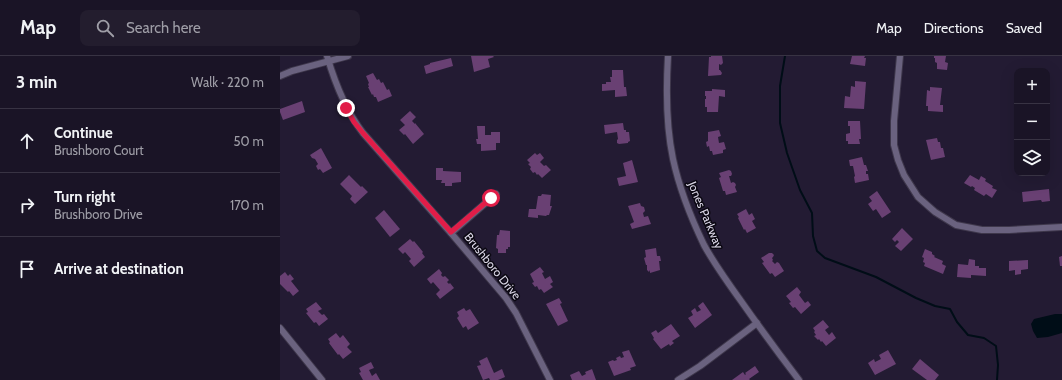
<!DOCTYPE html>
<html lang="en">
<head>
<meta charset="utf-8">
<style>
	:root { --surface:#1a1426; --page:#231d2e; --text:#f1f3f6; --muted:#9f9ea7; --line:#383343 }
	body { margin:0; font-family:Cabin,sans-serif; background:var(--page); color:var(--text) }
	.controls { position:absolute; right:12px; top:12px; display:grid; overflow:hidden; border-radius:8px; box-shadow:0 4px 16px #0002 }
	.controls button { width:36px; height:36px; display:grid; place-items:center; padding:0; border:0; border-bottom:1px solid var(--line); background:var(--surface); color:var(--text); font:20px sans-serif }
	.stop { position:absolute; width:12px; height:12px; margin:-9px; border:3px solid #e11d48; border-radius:50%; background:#fff }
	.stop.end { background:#e11d48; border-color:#fff; box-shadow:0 1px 4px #0008 }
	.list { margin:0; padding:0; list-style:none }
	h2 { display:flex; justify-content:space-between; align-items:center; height:52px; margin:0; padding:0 16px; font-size:17px }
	h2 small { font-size:13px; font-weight:400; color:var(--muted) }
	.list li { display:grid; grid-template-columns:26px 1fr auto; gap:12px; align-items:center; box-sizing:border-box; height:64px; padding:0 16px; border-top:1px solid var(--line) }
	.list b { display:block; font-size:15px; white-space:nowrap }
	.list p { margin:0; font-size:13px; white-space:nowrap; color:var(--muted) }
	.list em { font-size:13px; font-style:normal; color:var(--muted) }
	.icon { flex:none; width:22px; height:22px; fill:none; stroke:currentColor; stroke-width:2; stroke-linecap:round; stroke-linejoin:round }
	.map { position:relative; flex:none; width:782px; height:324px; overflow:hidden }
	header { display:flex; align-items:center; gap:24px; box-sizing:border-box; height:56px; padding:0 20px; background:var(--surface); border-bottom:1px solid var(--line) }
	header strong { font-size:19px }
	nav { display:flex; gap:22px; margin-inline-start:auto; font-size:14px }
	.search { width:280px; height:36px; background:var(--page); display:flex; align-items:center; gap:10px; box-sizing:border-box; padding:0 14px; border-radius:8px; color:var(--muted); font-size:15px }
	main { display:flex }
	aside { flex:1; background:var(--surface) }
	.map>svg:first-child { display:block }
	.water { fill:#000d17 }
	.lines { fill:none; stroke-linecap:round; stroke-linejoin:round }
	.stream { stroke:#000d17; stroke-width:2 }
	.building { fill:#694073 }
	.street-casing { stroke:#3e374b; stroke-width:8 }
	.street { stroke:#6a627f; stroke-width:6 }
	.route { stroke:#e11d48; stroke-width:5 }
	.labels { text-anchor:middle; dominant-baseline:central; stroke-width:3; stroke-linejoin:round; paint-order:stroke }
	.street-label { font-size:12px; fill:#dad6e6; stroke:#0b0812 }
</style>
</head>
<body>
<header>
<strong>Map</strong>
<div class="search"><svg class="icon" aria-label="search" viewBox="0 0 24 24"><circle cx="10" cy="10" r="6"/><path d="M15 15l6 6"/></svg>Search here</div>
<nav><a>Map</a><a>Directions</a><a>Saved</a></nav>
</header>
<main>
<aside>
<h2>3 min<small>Walk · 220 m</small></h2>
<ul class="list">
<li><svg class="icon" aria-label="ahead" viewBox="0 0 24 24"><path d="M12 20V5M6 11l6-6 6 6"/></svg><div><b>Continue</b><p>Brushboro Court</p></div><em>50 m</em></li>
<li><svg class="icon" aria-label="right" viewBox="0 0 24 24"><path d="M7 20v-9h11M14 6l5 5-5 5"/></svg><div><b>Turn right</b><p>Brushboro Drive</p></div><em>170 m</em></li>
<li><svg class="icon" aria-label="arrive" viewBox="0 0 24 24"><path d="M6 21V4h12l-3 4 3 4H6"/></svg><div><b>Arrive at destination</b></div></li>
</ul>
</aside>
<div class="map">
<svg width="782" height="324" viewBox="0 0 782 324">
	<rect width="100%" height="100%" fill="#231b33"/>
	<path class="water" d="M775,258H782V277L768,281L757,282L753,275L751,268L754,263Z"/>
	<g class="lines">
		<path class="stream" d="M505,0L500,30V67L507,97L520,134L532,157L533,180L537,195L545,202L596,221L636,242L655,250L670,253L677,266L688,279L704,282L716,290L718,309L717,324"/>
	</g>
	<g class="building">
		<path d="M191,0H213L214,1L208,3L210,11L194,16Z"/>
		<path d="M431,0H442L443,7L441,9L439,8V14H440L442,17L441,19L428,20L429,1H431Z"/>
		<path d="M572,0H585L584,2H586L585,10L570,8Z"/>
		<path d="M654,0H666L665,6L668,7L667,14L657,13V7L655,6V2H654Z"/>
		<path d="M171,2L173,10L146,18L144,10L150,8V7Z"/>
		<path d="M332,14H343L344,31H346L347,40L335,41V34L322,35V28H326V26H331L330,21H332Z"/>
		<path d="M93,17L97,24L99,23L101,27L103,26L107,34L109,33L112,40L98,46L96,41H94L93,38L92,39L88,31H89L88,28L89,27L86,20Z"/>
		<path d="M575,25L586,26L584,53L564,52L565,40L570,41L571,30L575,31Z"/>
		<path d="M650,31L662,32L660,49H663V56L648,55V50H646L647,34L650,35Z"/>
		<path d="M432,33L445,34V41L439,40L438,56H427V51H425V43H426V40H425V35H432Z"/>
		<path d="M22,45L25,56L3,64L0,56V53Z"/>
		<path d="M130,55L136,61L132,65L135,68V67L144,78L133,88L125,78L124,79L119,74L125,69L120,64Z"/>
		<path d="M568,65H580L581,83H579L580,88H568V85H566V78L570,77V70H568Z"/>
		<path d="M343,67L344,74H346V76H349L350,85L348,86V87L339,88L337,87V84L338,83L337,76L325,78L324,69Z"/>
		<path d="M197,70H205V79H211V76H220V87H216V94L201,95V88H197L196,83H198Z"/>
		<path d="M439,74L441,80L438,81L439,87L444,86L446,93L443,94V97L433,99L432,95H430L429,90L427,91L426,86L428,85V76Z"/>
		<path d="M657,82L658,86H660L661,92H663L665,101L651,104L646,84Z"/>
		<path d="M41,92L52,112L43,117L40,113L38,114L36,110L38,108L35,103L32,102L30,99Z"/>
		<path d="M255,97L257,99L260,97L264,102L260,106L264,110L266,109L271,114L262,122L258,118L257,119L255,116L253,117L250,113L251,111L248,108L250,107L247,104Z"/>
		<path d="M582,101L584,109H586L588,115H586V118H588L589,124L575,127L574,121L575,120L573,110H570L569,104Z"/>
		<path d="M352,104L358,126L339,130L337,122L346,120L343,107Z"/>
		<path d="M156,112H163V115L181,116V126L172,127V130H165V127H161L162,124H156Z"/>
		<path d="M449,114L451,115L452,118L451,120H449L451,127L453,126L455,127L456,129L455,131L457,136L446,139L445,135H443L439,122L441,121L439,117Z"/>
		<path d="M69,119L81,131L82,130L88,136L75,148L70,143L72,140L60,128Z"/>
		<path d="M690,119L699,124L701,120L706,123L705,125L713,130L712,132L717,134L712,142L706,138L704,140L694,134L695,132L692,130L691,131L684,127Z"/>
		<path d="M769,133L770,145L762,146L761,144L743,146L742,136Z"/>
		<path d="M597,135L611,156L602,162L596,153L593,155L588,148L592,145L589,141Z"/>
		<path d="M262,138L271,139L270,150H272L269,159H267L266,160L258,159V162L248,161L249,153H256L258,140H261Z"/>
		<path d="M360,147L361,150L364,151L365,155L363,157L364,161L368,160L371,168L352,173L350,168L354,166L348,150Z"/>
		<path d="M466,153L469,159L472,157L475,163L472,165L476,172L467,177L465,173L464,174L458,162L459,161L457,158Z"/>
		<path d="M104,154L120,173L110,181L95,162Z"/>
		<path d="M622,172L633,183L621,195L615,190L619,186L617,184L615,186L612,183Z"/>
		<path d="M220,174L230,175V191H228V193H226V197H218V193L216,192L217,179H219Z"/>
		<path d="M130,183L133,186L134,185L143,196L142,197L145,201L134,211L129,205L131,203L125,196L123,198L118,193Z"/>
		<path d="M376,192L377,200H380L381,205H379L380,214L370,217V214L369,216L367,214V209H366L364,202L366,201L365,194Z"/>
		<path d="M645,193L652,196V198L655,200L654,201L663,205L662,208L666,210L663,218L644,210L645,207L643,206L644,202L642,201Z"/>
		<path d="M489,197H492L494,199L493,201L492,202L493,204L492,205L495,208L497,206L499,207L504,215L495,221L492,217L490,218L482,207L484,206L481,202Z"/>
		<path d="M782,200V210H780L779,201Z"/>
		<path d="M689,203L695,204V210H699V212H706V220L691,219V222L677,221L678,208L688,209Z"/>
		<path d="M748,204V213L741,214V218L735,219V214L729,215V205Z"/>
		<path d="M260,211L264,216L262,217L265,223L270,220L273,226L270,228L273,231L264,237L261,233L259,234L257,230L255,231L252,227L254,226L250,218Z"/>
		<path d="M159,213L162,217L161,219L163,221L165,220L169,224L167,226L169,228L170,227L174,232L160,243L156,238L160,234L153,226L151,228L147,223Z"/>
		<path d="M5,216L8,220L10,218L14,223L11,225L19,235L13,240L9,235L8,236L0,228V220Z"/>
		<path d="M517,231L521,236L519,239L525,247L528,245L531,249L521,258L515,251L513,252L509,247L511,246L506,240Z"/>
		<path d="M279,242L282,247L280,248L288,265L278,270L266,248Z"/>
		<path d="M36,246L42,253L38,255L42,259L44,258L48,263L39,270L36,266L34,267L26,257L28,256L26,253Z"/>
		<path d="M423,246L432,259L415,272L408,262L413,259L411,255L415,252L417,256L421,254L418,250Z"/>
		<path d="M184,252L186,255L190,253L199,267L188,274L186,270L183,272L177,262L179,260L177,256Z"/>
		<path d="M543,264L549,271L545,274L549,279L552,276L556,282L546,290L542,285L541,286L539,283L538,284L534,280L536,279L534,276L535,275L533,272Z"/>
		<path d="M391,268L400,280L392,285L394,287L390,290L389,288L381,293L373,283L374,282L371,277L376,274L378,277Z"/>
		<path d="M56,277L60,282L63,279L70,288L67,291L72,296L63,303L59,298L58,299L49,287L50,286L48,283Z"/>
		<path d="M349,294L356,310L350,312L351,314L334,320L328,306L333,304L334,305L337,304L336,302L340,300L341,302L344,301L342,296Z"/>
		<path d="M608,294L616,308L595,319L588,307L594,303L595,306L601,303L599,299Z"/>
		<path d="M207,301L214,317L222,313L225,321L218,324H210L209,322L203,324L197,310L201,309L199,305Z"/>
		<path d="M640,303L659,319L655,324H647L632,313Z"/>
		<path d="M91,306L94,312L89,314L92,320L96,317L100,324H83L79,317L81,316L79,312Z"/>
		<path d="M475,310L479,316L469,323L470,324H452L463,316L465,319L466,318L465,317Z"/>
		<path d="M312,313L316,324H292L290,319L299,315L302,320L306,318L305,316Z"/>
	</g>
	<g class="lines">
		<g class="street-casing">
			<g id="street">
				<path d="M47,0C55,27 66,55 83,77L171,177L226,242L236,257L270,324"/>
				<path d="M388,0C386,34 386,70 393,103C399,131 412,164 424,189C435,209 448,227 461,245C480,272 499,298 519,324"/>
				<path d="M620,0L614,65V89L618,104L624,119L638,141L655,156L676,169L702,174H729L782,171"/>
				<path d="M0,20L12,15L68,0"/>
				<path d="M171,177L216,138"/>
				<path d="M0,272L42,324"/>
				<path d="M398,324L420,310L477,267"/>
			</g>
		</g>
		<use href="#street" class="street"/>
	</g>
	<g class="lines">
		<path class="route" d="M66,52L74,66L83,77L171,176L211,142"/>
	</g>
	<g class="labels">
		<g class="street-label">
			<text transform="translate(426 159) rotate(67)">Jones Parkway</text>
			<text transform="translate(213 210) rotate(51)">Brushboro Drive</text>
		</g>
	</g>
</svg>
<div class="controls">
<button>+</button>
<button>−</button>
<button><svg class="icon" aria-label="layers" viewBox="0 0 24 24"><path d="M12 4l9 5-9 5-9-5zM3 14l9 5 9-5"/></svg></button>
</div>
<div class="stop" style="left:211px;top:142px"></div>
<div class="stop end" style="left:66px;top:52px"></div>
</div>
</main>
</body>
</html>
